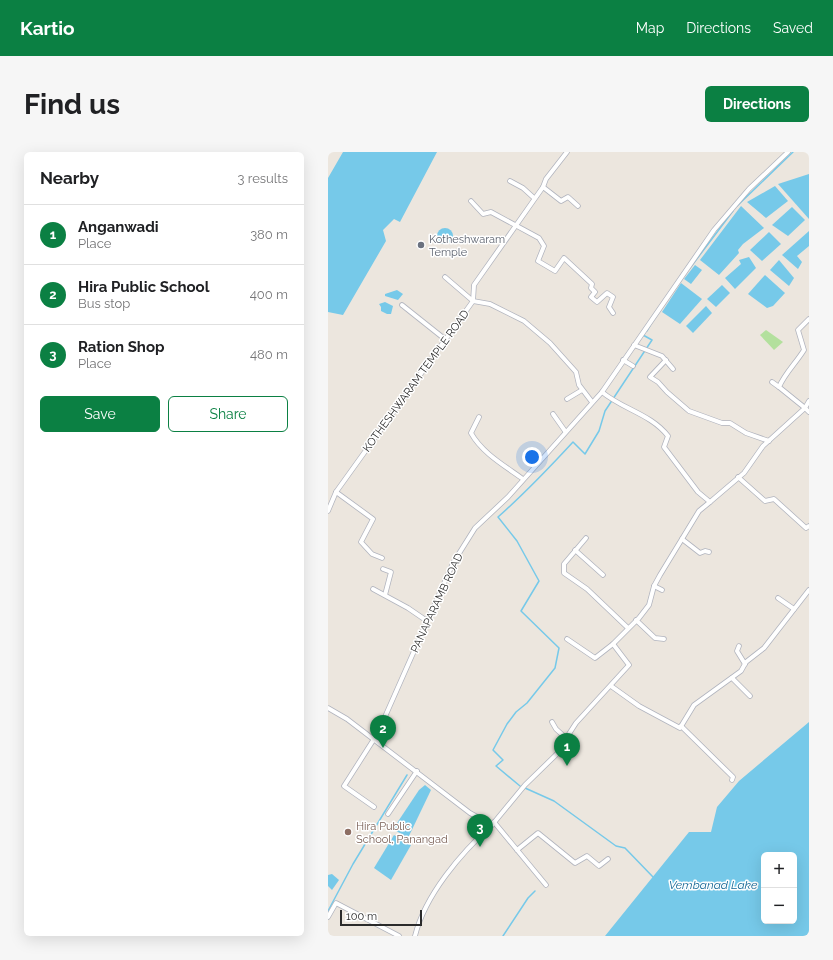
<!DOCTYPE html>
<html lang="en">
<head>
<meta charset="utf-8">
<style>
	:root { --surface:#fff; --page:#f6f6f6; --text:#202124; --muted:#757577; --line:#e0e0e0; --accent:#0b8043 }
	body { margin:0; font-family:Raleway,sans-serif; background:var(--page); color:var(--text) }
	.controls { position:absolute; right:12px; bottom:12px; display:grid; overflow:hidden; border-radius:6px; box-shadow:0 4px 16px #0002 }
	.controls button { width:36px; height:36px; display:grid; place-items:center; padding:0; border:0; border-bottom:1px solid var(--line); background:var(--surface); color:var(--text); font:20px sans-serif }
	.scale { position:absolute; left:12px; bottom:10px; width:82px; box-sizing:border-box; padding-left:4px; border:2px solid #2b2b2b; border-top:0; font-size:11px; line-height:14px; white-space:nowrap; color:#2b2b2b; -webkit-text-stroke:3px #fff; paint-order:stroke }
	.you { position:absolute; left:204px; top:305px; width:14px; height:14px; margin:-10px; border:3px solid #fff; border-radius:50%; background:#1a73e8; box-shadow:0 0 0 6px #1a73e833 }
	.badge { display:grid; place-items:center; width:26px; height:26px; border-radius:50%; background:var(--accent); color:#fff; font-size:13px; font-weight:700 }
	.pin { position:absolute; translate:-50% -33px; filter:drop-shadow(0 1px 2px #0008) }
	.pin::after { content:''; position:absolute; top:21px; width:14px; height:12px; background:inherit; clip-path:polygon(0 0,100% 0,50% 100%) }
	.list { margin:0; padding:0; list-style:none }
	h2 { display:flex; justify-content:space-between; align-items:center; height:52px; margin:0; padding:0 16px; font-size:17px }
	h2 small { font-size:13px; font-weight:400; color:var(--muted) }
	.list li { display:grid; grid-template-columns:26px 1fr auto; gap:12px; align-items:center; box-sizing:border-box; height:60px; padding:0 16px; border-top:1px solid var(--line) }
	.list b { display:block; font-size:15px; white-space:nowrap }
	.list p { margin:0; font-size:13px; white-space:nowrap; color:var(--muted) }
	.list em { font-size:13px; font-style:normal; color:var(--muted) }
	.actions { display:flex; gap:8px; padding:12px 16px }
	.actions a { flex:1; padding:9px 0; border:1px solid var(--accent); border-radius:6px; text-align:center; font-size:14px; color:var(--accent) }
	.actions .main { background:var(--accent); color:#fff }
	.map { position:relative; flex:none; width:481px; height:784px; overflow:hidden; border-radius:6px }
	header { display:flex; align-items:center; gap:24px; box-sizing:border-box; height:56px; padding:0 20px; background:var(--accent); color:#fff }
	header strong { font-size:19px }
	nav { display:flex; gap:22px; margin-inline-start:auto; font-size:14px }
	.intro { display:flex; align-items:center; justify-content:space-between; box-sizing:border-box; height:96px; padding:0 24px }
	h1 { margin:0; font-size:28px }
	.button { padding:10px 18px; border-radius:6px; background:var(--accent); color:#fff; font-size:14px; font-weight:700 }
	main { display:flex; gap:24px; padding:0 24px }
	aside { flex:1; background:var(--surface); border-radius:6px; box-shadow:0 4px 16px #0002 }
	.map>svg:first-child { display:block }
	.green { fill:#b3e09d }
	.water { fill:#76c9e9; fill-rule:evenodd }
	.lines { fill:none; stroke-linecap:round; stroke-linejoin:round }
	.stream { stroke:#76c9e9; stroke-width:1.5 }
	.street-casing { stroke:#b1b4be; stroke-width:5.5 }
	.street { stroke:#fff; stroke-width:4 }
	.worship-dot { fill:#6b7280; stroke:#fff; stroke-width:1.5 }
	.education-dot { fill:#8d6e63; stroke:#fff; stroke-width:1.5 }
	.labels { text-anchor:middle; dominant-baseline:central; stroke-width:3; stroke-linejoin:round; paint-order:stroke }
	.worship-label { font-size:11px; fill:#5b616d; stroke:#fff; text-anchor:start }
	.street-label { font-size:11px; fill:#2b2b2b; stroke:#fff }
	.education-label { font-size:11px; fill:#785e54; stroke:#fff; text-anchor:start }
	.water-label { font-size:12px; font-style:italic; fill:#146896; stroke:#fff }
</style>
</head>
<body>
<header>
<strong>Kartio</strong>
<nav><a>Map</a><a>Directions</a><a>Saved</a></nav>
</header>
<div class="intro"><h1>Find us</h1><a class="button">Directions</a></div>
<main>
<aside>
<h2>Nearby<small>3 results</small></h2>
<ul class="list">
<li><span class="badge">1</span><div><b>Anganwadi</b><p>Place</p></div><em>380 m</em></li>
<li><span class="badge">2</span><div><b>Hira Public School</b><p>Bus stop</p></div><em>400 m</em></li>
<li><span class="badge">3</span><div><b>Ration Shop</b><p>Place</p></div><em>480 m</em></li>
</ul>
<div class="actions"><a class="main">Save</a><a>Share</a></div>
</aside>
<div class="map">
<svg width="481" height="784" viewBox="0 0 481 784">
	<rect width="100%" height="100%" fill="#ece6de"/>
	<path class="green" d="M438,178L455,190L446,198L432,183Z"/>
	<g class="water">
		<path d="M15,0H109L72,70L66,67L55,78L58,89L15,163L0,160V26Z"/>
		<path d="M481,22V67L450,32Z"/>
		<path d="M447,34L460,49L438,66L419,50Z"/>
		<path d="M413,54L436,76L415,92L410,98L411,101L391,123L372,108Z"/>
		<path d="M464,55L477,68L460,84L444,73Z"/>
		<circle cx="117" cy="84" r="8"/>
		<path d="M481,79V94L469,104L474,110L470,117L454,103Z"/>
		<path d="M441,80L453,92L434,109L422,98Z"/>
		<path d="M421,105L428,116L407,137L397,126L413,112L411,108Z"/>
		<path d="M451,108L466,126L461,134L442,118Z"/>
		<path d="M367,113L374,118L363,132L356,127Z"/>
		<path d="M437,123L457,141L445,154L439,156L420,142Z"/>
		<path d="M353,131L374,147L352,172L334,160Z"/>
		<path d="M394,133L402,141L388,155L379,147Z"/>
		<path d="M69,138L75,142L70,148L57,144V142Z"/>
		<path d="M57,150L65,154L63,162H59L53,159V155L51,152Z"/>
		<path d="M378,154L384,161L365,181L358,174Z"/>
		<path d="M481,570V784H277L361,680H383L389,655L411,629ZM436,703H466V769H436Z"/>
		<path d="M97,633L103,638L80,686L65,677L91,638Z"/>
		<path d="M66,683L83,693L63,728L46,716Z"/>
		<path d="M4,722L11,728L4,738L0,734V723Z"/>
	</g>
	<g class="lines">
		<g class="stream">
			<path d="M409,54L465,0"/>
			<path d="M362,116L405,59"/>
			<path d="M319,179L324,170"/>
			<path d="M192,634L168,614L175,608L165,598L179,572L188,560L199,551L227,516L231,496L193,459L211,429L189,389L170,365C196,342 221,316 245,290L257,302L271,279L277,259L324,188L315,183L316,182"/>
			<path d="M197,636L226,649L288,694L297,696L325,725"/>
			<path d="M0,759L25,712L79,623"/>
			<path d="M175,784L200,746L207,739"/>
		</g>
		<g class="street-casing">
			<g id="street">
				<path d="M182,29L195,36L206,46"/>
				<path d="M215,35L233,49L240,45L250,54"/>
				<path d="M143,49L155,62L163,60L211,86L216,94L210,109L227,119L236,106L264,132L263,136L267,140L263,145L269,150L279,141L285,145L281,155L285,161"/>
				<path d="M117,125L145,149L162,152L196,169L222,191L248,220L251,233L264,250"/>
				<path d="M74,153L118,188"/>
				<path d="M306,193L334,204L345,217"/>
				<path d="M295,208L305,214"/>
				<path d="M338,208L322,225L330,230L339,240L361,259L394,271H402L418,281L441,289"/>
				<path d="M444,230L451,235"/>
				<path d="M274,240C294,257 323,262 340,284L336,295L370,340L382,350L416,321L435,294L477,256L451,235C457,221 468,211 476,198L470,178L481,167"/>
				<path d="M239,247L254,238"/>
				<path d="M481,249L477,256L481,260"/>
				<path d="M225,262L237,279"/>
				<path d="M151,265L143,281C154,301 177,314 195,327"/>
				<path d="M410,325L437,349L446,347L478,376L481,374"/>
				<path d="M8,340L45,367L33,390L44,402L54,406"/>
				<path d="M0,359L8,340L145,149L146,133L215,35L218,27L239,0"/>
				<path d="M258,386L236,412V421L259,437L300,476"/>
				<path d="M354,387L372,401L377,399L381,400"/>
				<path d="M247,398L275,423"/>
				<path d="M55,417L63,420L57,443"/>
				<path d="M326,434L334,438"/>
				<path d="M45,437L80,456L99,469"/>
				<path d="M450,446L466,457"/>
				<path d="M308,468L327,486L336,487"/>
				<path d="M239,487L267,506L285,492L311,466L321,453L326,434L332,423L371,359L382,350"/>
				<path d="M411,494L409,499L417,512"/>
				<path d="M404,526L422,544"/>
				<path d="M283,534L311,554L352,576L366,553L413,519L418,510L436,496L481,438"/>
				<path d="M0,556L19,567L142,661L164,673C133,701 97,743 87,784"/>
				<path d="M56,567L125,411L147,376L180,345L274,240L386,78L421,37L460,0"/>
				<path d="M224,570L228,577L239,587"/>
				<path d="M353,574L405,625L404,628"/>
				<path d="M46,587L16,634L46,655"/>
				<path d="M60,662L89,619"/>
				<path d="M166,670L218,733"/>
				<path d="M164,673L197,633L236,595L239,585L248,571L301,513L285,492"/>
				<path d="M189,698L210,681L247,711L259,704L271,714L280,707"/>
				<path d="M0,765L8,751L71,784"/>
			</g>
		</g>
		<use href="#street" class="street"/>
	</g>
	<circle class="worship-dot" cx="93" cy="93" r="4"/>
	<circle class="education-dot" cx="20" cy="680" r="4"/>
	<g class="labels">
		<g class="worship-label">
			<text x="101" y="87">Kotheshwaram<tspan x="101" dy="13">Temple</tspan></text>
		</g>
		<g class="street-label">
			<text transform="translate(88 229) rotate(-54)">KOTHESHWARAM TEMPLE ROAD</text>
			<text transform="translate(109 451) rotate(-65)">PANAPARAMB ROAD</text>
		</g>
		<g class="education-label">
			<text x="28" y="674">Hira Public<tspan x="28" dy="13">School, Panangad</tspan></text>
		</g>
		<g class="water-label">
			<text x="385" y="733">Vembanad Lake</text>
		</g>
	</g>
</svg>
<div class="controls">
<button>+</button>
<button>−</button>
</div>
<div class="scale">100 m</div>
<div class="you"></div>
<div class="pin badge" style="left:239px;top:614px">1</div>
<div class="pin badge" style="left:55px;top:596px">2</div>
<div class="pin badge" style="left:152px;top:695px">3</div>
</div>
</main>
</body>
</html>
